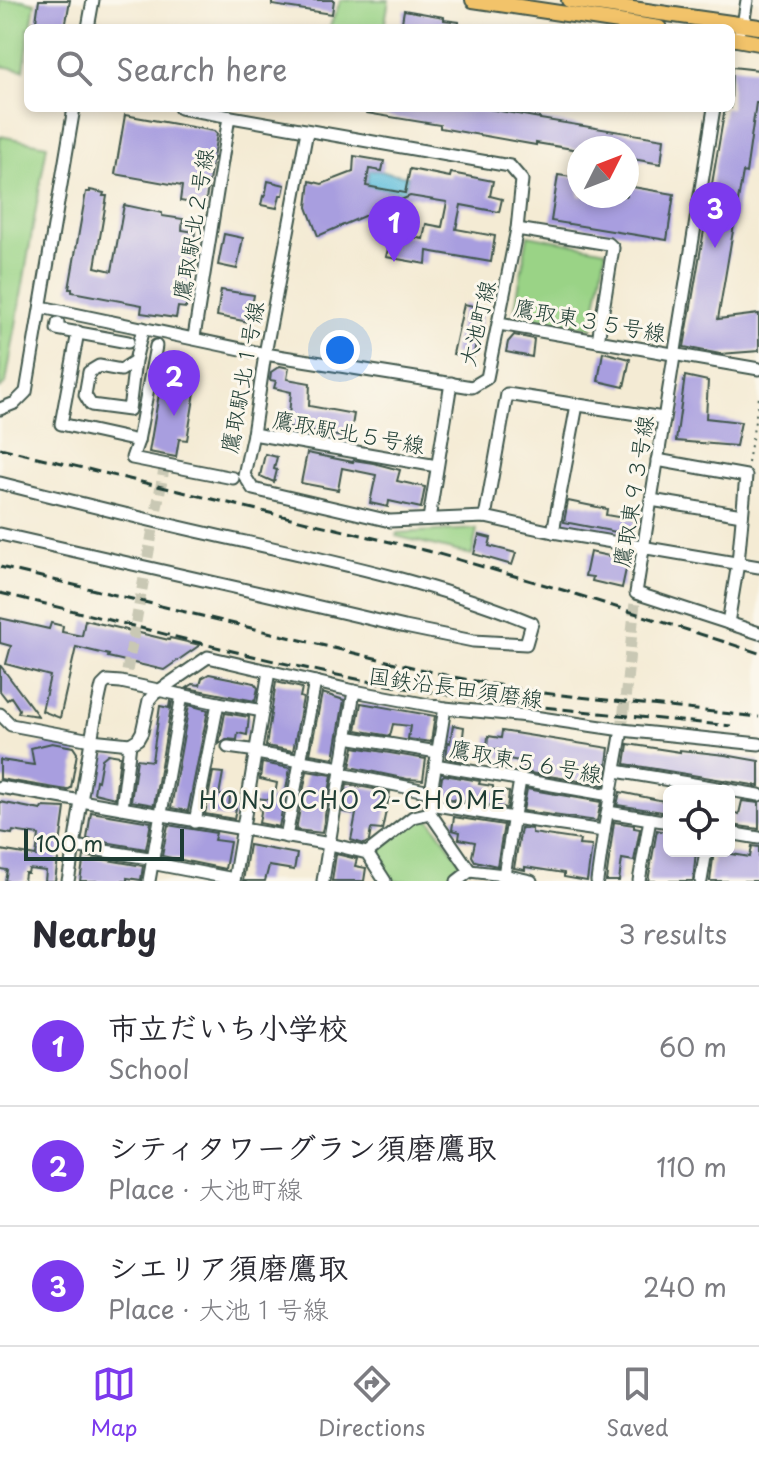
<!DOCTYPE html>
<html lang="en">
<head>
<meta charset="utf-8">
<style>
	:root { --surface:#fff; --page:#f2f2f3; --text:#2b2b33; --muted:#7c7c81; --line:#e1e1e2; --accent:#7c3aed }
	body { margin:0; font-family:"Playpen Sans","Klee One",sans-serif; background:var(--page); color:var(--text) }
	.controls { position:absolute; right:24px; bottom:24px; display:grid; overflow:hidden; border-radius:12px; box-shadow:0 4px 12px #0003 }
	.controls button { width:72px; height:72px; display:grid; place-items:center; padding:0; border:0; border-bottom:2px solid var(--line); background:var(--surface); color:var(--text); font:40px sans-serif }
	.compass { position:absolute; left:567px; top:136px; width:72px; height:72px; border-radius:50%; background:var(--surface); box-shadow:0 4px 12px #0003; rotate:48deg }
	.scale { position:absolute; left:24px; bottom:20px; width:160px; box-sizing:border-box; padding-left:8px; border:4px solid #1f3d34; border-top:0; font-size:22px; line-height:28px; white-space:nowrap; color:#1f3d34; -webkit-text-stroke:6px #fbf7ec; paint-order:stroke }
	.you { position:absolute; left:340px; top:350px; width:28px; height:28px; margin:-20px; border:6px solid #fff; border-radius:50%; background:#1a73e8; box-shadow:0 0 0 12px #1a73e833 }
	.badge { display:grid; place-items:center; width:52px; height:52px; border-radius:50%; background:var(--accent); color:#fff; font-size:26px; font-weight:700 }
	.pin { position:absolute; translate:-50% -66px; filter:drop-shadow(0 2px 4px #0008) }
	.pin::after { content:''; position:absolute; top:42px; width:28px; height:24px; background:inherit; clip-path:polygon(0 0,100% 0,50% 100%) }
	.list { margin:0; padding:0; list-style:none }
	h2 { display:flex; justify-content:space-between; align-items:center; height:104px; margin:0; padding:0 32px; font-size:34px }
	h2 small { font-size:26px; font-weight:400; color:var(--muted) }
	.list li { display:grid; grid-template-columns:52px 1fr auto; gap:24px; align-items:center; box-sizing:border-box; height:120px; padding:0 32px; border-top:2px solid var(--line) }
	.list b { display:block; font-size:30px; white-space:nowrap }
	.list p { margin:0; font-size:26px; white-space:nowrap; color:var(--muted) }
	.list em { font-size:26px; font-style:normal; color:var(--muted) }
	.icon { flex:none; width:44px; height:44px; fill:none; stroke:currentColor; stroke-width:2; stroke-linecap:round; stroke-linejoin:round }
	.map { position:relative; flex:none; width:759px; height:881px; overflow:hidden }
	.search { position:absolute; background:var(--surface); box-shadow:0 4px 12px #0003; left:24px; right:24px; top:24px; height:88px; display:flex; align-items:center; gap:20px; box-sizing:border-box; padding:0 28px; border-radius:12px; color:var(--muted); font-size:30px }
	.sheet { height:464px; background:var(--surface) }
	nav { display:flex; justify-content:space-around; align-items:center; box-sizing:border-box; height:112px; border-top:2px solid var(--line); background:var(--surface); font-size:22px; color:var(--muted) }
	nav a { display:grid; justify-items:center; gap:4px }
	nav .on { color:var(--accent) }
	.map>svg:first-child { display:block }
	.green { fill:#9ad386; stroke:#5c885d; stroke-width:2 }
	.water { fill:#5dbddb; stroke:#3e7d88; stroke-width:2 }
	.building { fill:#a89edf }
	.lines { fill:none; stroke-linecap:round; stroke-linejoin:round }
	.minor-tunnel { stroke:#c9c8b4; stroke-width:11; stroke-dasharray:11 5.5; stroke-linecap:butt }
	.minor-casing { stroke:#3f574c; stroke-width:15 }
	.major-casing { stroke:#3f574c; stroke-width:18 }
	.path { stroke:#3f574c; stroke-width:2; stroke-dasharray:2 6; stroke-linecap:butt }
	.minor { stroke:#fff; stroke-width:11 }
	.major { stroke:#f2c36a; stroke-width:14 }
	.rail { stroke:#1f3d34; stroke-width:3; stroke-dasharray:12 6; stroke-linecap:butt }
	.labels { text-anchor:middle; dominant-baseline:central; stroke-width:6; stroke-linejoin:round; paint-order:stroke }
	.street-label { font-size:22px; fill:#1f3d34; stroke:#fbf7ec }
	.neighbourhood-label { font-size:24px; letter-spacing:2px; fill:#1f3d34; stroke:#fbf7ec }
</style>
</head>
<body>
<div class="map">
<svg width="759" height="881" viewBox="0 0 759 881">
	<rect width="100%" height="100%" fill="#fbf7ec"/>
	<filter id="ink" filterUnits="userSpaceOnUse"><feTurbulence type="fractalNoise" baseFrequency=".0125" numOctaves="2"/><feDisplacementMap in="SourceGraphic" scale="16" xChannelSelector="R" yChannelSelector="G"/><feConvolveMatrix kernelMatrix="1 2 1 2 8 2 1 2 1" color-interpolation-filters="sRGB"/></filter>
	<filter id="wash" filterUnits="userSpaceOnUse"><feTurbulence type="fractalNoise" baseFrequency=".006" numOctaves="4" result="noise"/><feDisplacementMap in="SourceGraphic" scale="32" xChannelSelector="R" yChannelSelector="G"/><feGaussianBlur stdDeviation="1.8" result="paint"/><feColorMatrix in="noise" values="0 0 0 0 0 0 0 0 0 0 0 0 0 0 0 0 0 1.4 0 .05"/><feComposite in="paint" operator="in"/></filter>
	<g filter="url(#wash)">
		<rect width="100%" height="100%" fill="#f4ebd4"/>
		<g class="green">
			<path d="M0,0H21L35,3L31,28H28V45L24,70L0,66Z"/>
			<path d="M341,0H389L384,28H329Z"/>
			<path d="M0,136L47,145L6,383L0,389Z"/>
			<path d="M528,235L606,250L592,328L514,314Z"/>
			<path d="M477,529L472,555L396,536L397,533Z"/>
			<path d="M416,820H430L460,861L457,873L448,881H392L378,865L376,854L386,842Z"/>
		</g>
		<path class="water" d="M369,169L408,176L405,193L366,186Z"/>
		<g id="blocks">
			<g class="building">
				<path d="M39,0H70L65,28H35Z"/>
				<path d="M272,0H334L332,14L272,5Z"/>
				<path d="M404,10L444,17V20L459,22V28H401Z"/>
				<path d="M732,67L759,70V103H756L746,173L743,172L718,319L759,314V351L720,354L684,347L725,108H731Z"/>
				<path d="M367,108H483L540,118V119L664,139L661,164L627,158V148H579V150L536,143V145L440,128V125L366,113Z"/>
				<path d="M125,115L214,131L217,134L205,205L180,201L182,186L115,174Z"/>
				<path d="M354,156L384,161L382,171L369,169L366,186L405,193L410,169L450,177L451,173L493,181L490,196L502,199L499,212L461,205L456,229L495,236L491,262L427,251L426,264L386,257L392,233L423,239L426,224L442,227L447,202L410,196L318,236L307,207L310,181L322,184L353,172Z"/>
				<path d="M558,175L579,178V196H627V186L674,194L667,240L551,221Z"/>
				<path d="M268,181L285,185L283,195H280L277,208L261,205L263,196L265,197Z"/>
				<path d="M90,190L104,193L103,196H107L95,267L112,271L124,205L162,213V216L183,219L182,230L195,232L194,238H197L186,308L178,307L176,318L141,313L142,305L72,292V289H69L86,192H90Z"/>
				<path d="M224,234L243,238L237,269L218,265Z"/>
				<path d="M221,290L254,295L249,322L217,316Z"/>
				<path d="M464,304L483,308L473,358L453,354Z"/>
				<path d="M514,335L534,339L532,357L506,352L508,342Z"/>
				<path d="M603,352L630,359L624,387L598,381Z"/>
				<path d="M164,365L190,370L187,391L195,392L187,440L179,439L176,457L149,452Z"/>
				<path d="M280,366L289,368L287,379L310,383L309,406L354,414L350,438L288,428L291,392L274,388L276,381L270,380L271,372Z"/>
				<path d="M685,376L708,381L706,418L741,422L736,446L676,441Z"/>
				<path d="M307,453L353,462L354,460L373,463L400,470L397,481L425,487L421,508L389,501L388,507L370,503L376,475L342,468L338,490L301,483Z"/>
				<path d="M265,454L277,457L274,469L277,470L274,482L260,476Z"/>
				<path d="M568,501L607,509L606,515L635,520L632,535L564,522Z"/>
				<path d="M479,535L491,538L489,546L516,553L512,565L474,554Z"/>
				<path d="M590,552L628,560L622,588L592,581L593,577L585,576Z"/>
				<path d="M0,618L49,629L51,623L63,626L62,632L82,636L85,620L169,640L170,638L200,645L164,670L108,657L109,655L76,647L60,718L42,711L50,676L6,664L11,646L0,643Z"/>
				<path d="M0,665L9,677L38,716L18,713L19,709L11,697L7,700L0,691Z"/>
				<path d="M209,674L254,683L258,688L255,701L187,688L193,684L200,685L202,678Z"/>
				<path d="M276,682L302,688L300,697L303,698L293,751L266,746Z"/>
				<path d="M322,693L344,700L334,758L310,754Z"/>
				<path d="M170,701L172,702L154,805L131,801L137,759L152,761L160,706L169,708Z"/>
				<path d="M361,703L435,716L431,742L408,739L410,726L393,724L390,736L356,730Z"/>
				<path d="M189,705L208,710L188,811L171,808Z"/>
				<path d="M225,713L249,717L247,735L238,733L237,740L226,739L219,744Z"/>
				<path d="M453,725L464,727L461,754H467L465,762L446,758L448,742L450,743Z"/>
				<path d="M502,731L609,748L604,785L524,772L525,762L498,757L500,750L487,748L488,736L501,738Z"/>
				<path d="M52,743L73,747L77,753L71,788L67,790L0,779V760L34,765L31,748Z"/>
				<path d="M628,744L680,752V750L725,755L759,761V786L625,764Z"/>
				<path d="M354,747L426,759L423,780L407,779L350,767Z"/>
				<path d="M108,754L120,756L115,798L94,793L96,780L98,781L102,759Z"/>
				<path d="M262,763L290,768L279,827L259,823L261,812L260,807L255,806L256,798L274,800L277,783L260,779Z"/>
				<path d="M307,771L332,775L322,833L296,830Z"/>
				<path d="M213,772L223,773L219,795L230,797L229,807L236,808L234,819L205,814Z"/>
				<path d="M444,775L480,781L479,784L493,786V790L509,792L507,808L439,797L442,777Z"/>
				<path d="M347,784L390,792L382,830L371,829L369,841L364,844L351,840L356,814L343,812Z"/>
				<path d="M527,789L601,802L597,821L523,811Z"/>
				<path d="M620,792L669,802V813L617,805Z"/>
				<path d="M742,801L759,803V829L732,825L734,813L739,814Z"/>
				<path d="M0,802L41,810L42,807L65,808L55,881H45L46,871L29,869L28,873H25L24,881H5L7,870L0,869V850L36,856L39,835L13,831L12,834L0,832Z"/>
				<path d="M91,812L151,822L146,849L87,839Z"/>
				<path d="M454,817L504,825L497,866L475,861L472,856L475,842L459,839L460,832L452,830Z"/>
				<path d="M614,822L634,825V828L640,829L634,861L622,859L619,881H606Z"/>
				<path d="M168,825L216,833L214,840L230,842L225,869L162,856Z"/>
				<path d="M521,828L532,829V833L580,840L579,845L592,846L587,881L564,877V873L525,867V870L514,868Z"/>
				<path d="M657,830L669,833V851H696L693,881H648Z"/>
				<path d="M249,845L297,854L294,870L269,866L265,881H243Z"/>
				<path d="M752,846L759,847V881H710L714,851L750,857Z"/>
				<path d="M336,854L357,859L355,866L366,868L364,881H332Z"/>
				<path d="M84,856L143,866L141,880L127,878V881H80Z"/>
			</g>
		</g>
	</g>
	<g filter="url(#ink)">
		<use href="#blocks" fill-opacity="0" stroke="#3f574c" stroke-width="2"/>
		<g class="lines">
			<g class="minor-tunnel">
				<path d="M127,671L164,469"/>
				<path d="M622,730L636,593"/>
			</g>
			<g class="minor-casing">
				<g id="minor">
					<path d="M88,28L93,0"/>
					<path d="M740,29L743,25L747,0"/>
					<path d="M714,108L636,593L759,633"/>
					<path d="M307,131L265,354L253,434L244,475L253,489L390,521L485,517L553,532L759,567"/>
					<path d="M517,229L609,244L613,248L598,341"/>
					<path d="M41,307L265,354L472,387L487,378L517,229L522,180L510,166L180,108"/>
					<path d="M58,323L57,329L128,342"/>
					<path d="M499,324L759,369"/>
					<path d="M78,332L61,424L138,441L132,458L233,478"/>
					<path d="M194,337L229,117"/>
					<path d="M135,361L121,370L99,366L89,372L85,395L91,405L129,410L135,361L143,328"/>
					<path d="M0,409L15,403L26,392L74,108"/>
					<path d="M253,434L437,466"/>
					<path d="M138,441L156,346"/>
					<path d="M657,460L746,476L738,563L728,623"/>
					<path d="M0,483C71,501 142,519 214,535C321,559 431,581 532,623L526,644L473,641L405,627L260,593L0,534"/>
					<path d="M651,500L742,515"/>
					<path d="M485,517L507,394L663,418"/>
					<path d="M429,519L451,383"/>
					<path d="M553,532L577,405"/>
					<path d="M445,708L431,792L430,813L470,871L457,881"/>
					<path d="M0,714L11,725L91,740L130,744L138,739L142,732L149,700L154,694L208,657L354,691L445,708L527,716L622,730L759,744"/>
					<path d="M346,737L437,752"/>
					<path d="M228,747L257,751"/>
					<path d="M256,753L341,768"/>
					<path d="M435,765L610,795"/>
					<path d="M616,771L759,795"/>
					<path d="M341,774L431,792"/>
					<path d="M0,787L330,844L367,853L385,881"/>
					<path d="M430,804L514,818L604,831"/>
					<path d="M122,808L130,744"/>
					<path d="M608,812L669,822"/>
					<path d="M195,822L218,703"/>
					<path d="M729,833L759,838"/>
					<path d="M286,837L315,682"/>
					<path d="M74,846L149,858L156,864L234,879"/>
					<path d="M367,853L413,817L430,813"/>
					<path d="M470,871L504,875L531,881"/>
					<path d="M504,875L520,780"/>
					<path d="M68,881C80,816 87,750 102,686L107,681L121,682L218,703L263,711"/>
					<path d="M149,881L182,695"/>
					<path d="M234,881L269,671"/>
					<path d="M323,881L354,691"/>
					<path d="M597,881L604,831L622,730"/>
					<path d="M639,881L650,819"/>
					<path d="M701,881L706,851"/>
				</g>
			</g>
			<g class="major-casing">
				<g id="major">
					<path d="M473,0L659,28"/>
					<path d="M569,0L759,27"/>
					<path d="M731,38L759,43"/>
				</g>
			</g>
			<path class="path" d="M748,463L759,397"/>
			<use href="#minor" class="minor"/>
			<use href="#major" class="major"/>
			<g class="rail">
				<path d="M0,448L432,552L566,591L759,653"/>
				<path d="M0,567L453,677L543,693L759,717"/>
				<path d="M0,593C128,623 254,660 383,684C498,705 614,714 731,726"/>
			</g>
		</g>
	</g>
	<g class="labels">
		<g class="street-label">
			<text transform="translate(192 224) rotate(-81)">鷹取駅北２号線</text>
			<text transform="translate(590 319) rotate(10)">鷹取東３５号線</text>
			<text transform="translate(476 323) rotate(-76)">大池町線</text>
			<text transform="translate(241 377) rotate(-80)">鷹取駅北１号線</text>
			<text transform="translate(349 431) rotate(10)">鷹取駅北５号線</text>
			<text transform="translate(632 491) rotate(-81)">鷹取東９３号線</text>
			<text transform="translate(456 686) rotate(8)">国鉄沿長田須磨線</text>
			<text transform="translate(526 760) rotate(10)">鷹取東５６号線</text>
		</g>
		<g class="neighbourhood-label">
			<text x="353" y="799">HONJOCHO 2-CHOME</text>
		</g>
	</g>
</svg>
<div class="controls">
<button><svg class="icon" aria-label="locate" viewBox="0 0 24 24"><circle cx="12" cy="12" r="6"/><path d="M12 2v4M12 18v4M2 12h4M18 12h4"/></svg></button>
</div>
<svg class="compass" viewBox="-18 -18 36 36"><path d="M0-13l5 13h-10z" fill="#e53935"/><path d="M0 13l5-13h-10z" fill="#7c7c81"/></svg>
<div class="scale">100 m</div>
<div class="you"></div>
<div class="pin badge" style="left:394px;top:262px">1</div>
<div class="pin badge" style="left:174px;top:416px">2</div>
<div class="pin badge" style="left:715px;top:248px">3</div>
<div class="search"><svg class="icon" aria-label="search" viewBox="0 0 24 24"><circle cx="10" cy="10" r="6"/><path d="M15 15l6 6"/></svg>Search here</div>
</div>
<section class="sheet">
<h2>Nearby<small>3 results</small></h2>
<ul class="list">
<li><span class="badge">1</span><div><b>市立だいち小学校</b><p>School</p></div><em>60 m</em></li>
<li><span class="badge">2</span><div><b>シティタワーグラン須磨鷹取</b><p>Place · 大池町線</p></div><em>110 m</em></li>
<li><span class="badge">3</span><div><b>シエリア須磨鷹取</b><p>Place · 大池１号線</p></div><em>240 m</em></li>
</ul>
</section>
<nav>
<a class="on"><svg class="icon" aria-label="map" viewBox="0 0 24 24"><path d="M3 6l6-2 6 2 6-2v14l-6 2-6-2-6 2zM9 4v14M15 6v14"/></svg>Map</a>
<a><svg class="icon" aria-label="directions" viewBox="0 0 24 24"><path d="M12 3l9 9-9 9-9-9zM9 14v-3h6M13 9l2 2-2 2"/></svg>Directions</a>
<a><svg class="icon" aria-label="saved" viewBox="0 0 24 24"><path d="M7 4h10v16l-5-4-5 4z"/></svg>Saved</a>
</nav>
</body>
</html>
